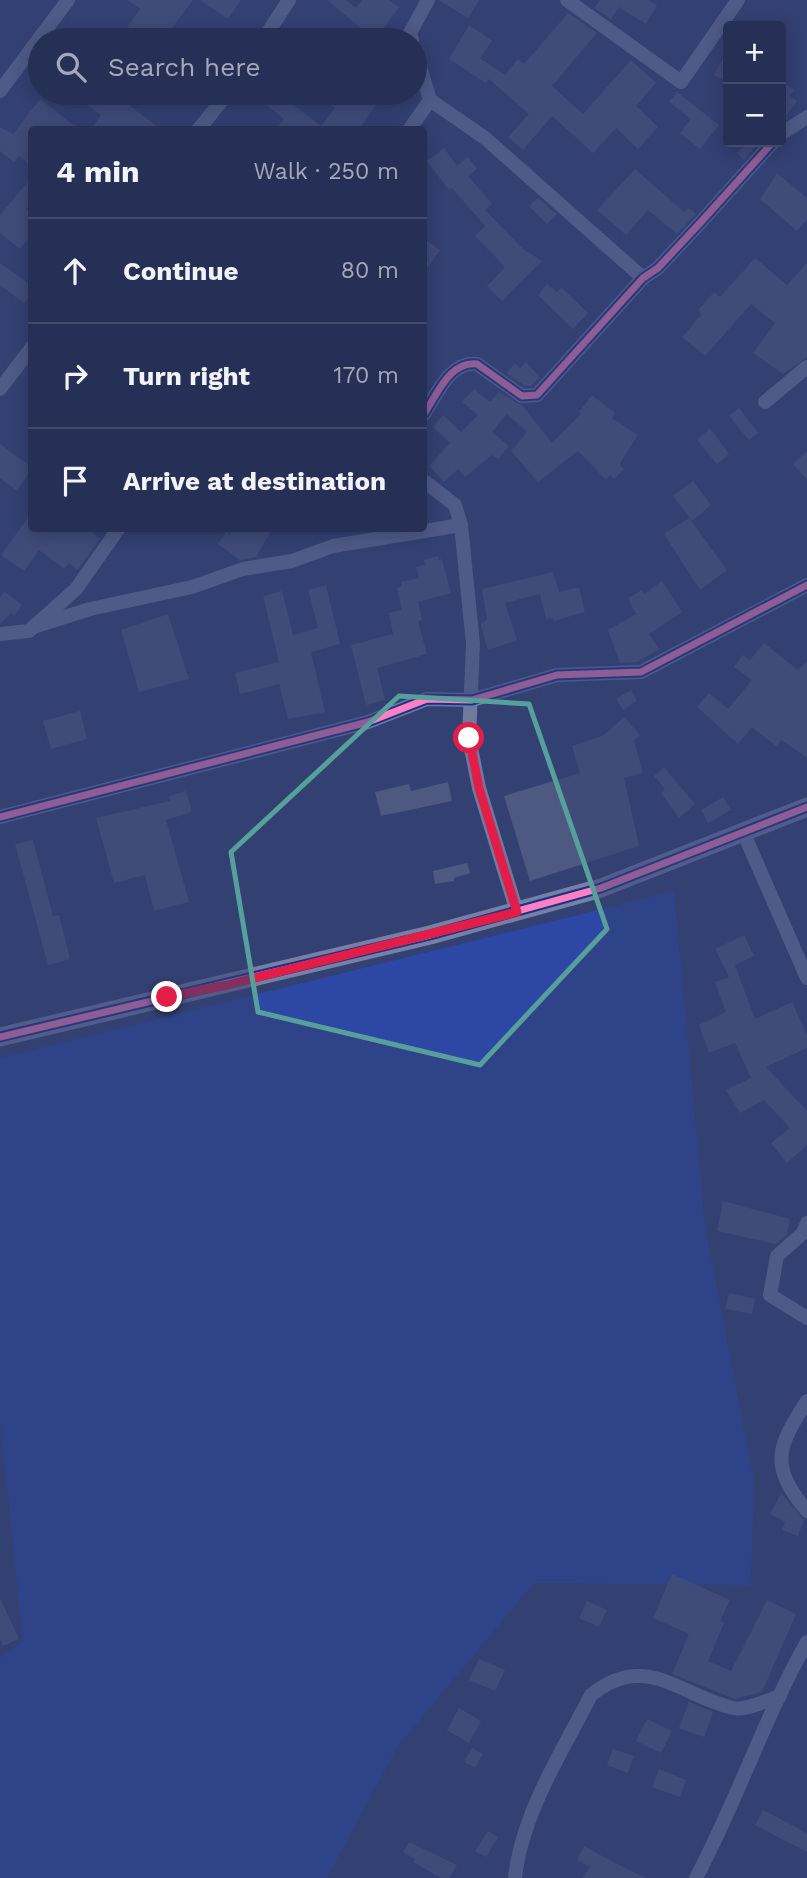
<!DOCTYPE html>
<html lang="en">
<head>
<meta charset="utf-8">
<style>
	:root { --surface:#263056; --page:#2e385c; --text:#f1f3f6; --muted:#a4a9b9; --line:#424b6c }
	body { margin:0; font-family:"Work Sans",sans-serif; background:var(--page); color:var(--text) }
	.controls { position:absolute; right:21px; top:21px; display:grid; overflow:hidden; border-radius:7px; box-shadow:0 4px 18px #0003 }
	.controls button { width:63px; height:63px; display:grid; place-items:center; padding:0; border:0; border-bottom:2px solid var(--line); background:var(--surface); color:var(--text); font:35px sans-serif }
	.stop { position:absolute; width:21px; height:21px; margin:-16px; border:5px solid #e11d48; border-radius:50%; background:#fff }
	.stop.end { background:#e11d48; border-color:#fff; box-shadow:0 2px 7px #0008 }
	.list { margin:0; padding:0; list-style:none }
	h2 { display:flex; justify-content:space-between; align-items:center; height:91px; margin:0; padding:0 28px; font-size:30px }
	h2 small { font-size:23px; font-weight:400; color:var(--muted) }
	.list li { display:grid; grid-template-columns:46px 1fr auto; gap:21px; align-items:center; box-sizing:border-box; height:105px; padding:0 28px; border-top:2px solid var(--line) }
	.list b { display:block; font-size:26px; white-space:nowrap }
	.list em { font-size:23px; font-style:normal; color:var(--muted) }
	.icon { flex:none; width:38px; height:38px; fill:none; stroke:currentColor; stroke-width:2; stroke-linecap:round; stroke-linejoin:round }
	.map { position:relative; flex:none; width:807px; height:1878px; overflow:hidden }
	.search { position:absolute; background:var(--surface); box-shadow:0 4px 18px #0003; left:28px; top:28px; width:399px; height:77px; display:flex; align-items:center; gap:18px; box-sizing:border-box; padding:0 24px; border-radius:38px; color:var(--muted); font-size:26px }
	.panel { position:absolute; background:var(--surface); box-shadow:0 4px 18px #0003; left:28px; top:126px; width:399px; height:406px; border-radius:7px }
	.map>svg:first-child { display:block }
	.green { fill:#2c47a4 }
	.building { fill:#4e5981 }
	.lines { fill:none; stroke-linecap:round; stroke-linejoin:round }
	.street { stroke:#6f7a9f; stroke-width:14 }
	.secondary { stroke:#7680a2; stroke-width:19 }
	.cycleway-casing { stroke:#18318d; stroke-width:11 }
	.cycleway { stroke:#ff80c0; stroke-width:7 }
	.route { stroke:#e11d48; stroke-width:9 }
	.marked { fill:none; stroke:#579f9a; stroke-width:5; stroke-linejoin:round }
</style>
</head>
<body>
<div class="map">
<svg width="807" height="1878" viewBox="0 0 807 1878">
	<rect width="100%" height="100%" fill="#334072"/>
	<path class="green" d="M674,891L705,1226L754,1481L751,1585L534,1583L398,1746L327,1878H0V1658L23,1641L0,1422V1058Z"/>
	<g class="building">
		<path d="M127,0H193L163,40H118L140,9Z"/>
		<path d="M200,0H241L228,19Z"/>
		<path d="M327,0H346L356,8L362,0H389L399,7L375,40Z"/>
		<path d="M438,0H479L468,18Z"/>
		<path d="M600,0H648L657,5L646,24L619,7L611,19L594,8Z"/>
		<path d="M568,13L597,33L552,86L583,114L631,60L656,83L636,106L658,127L638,149L616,128L593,153L552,116L523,150L508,137L529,114L489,79L486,83L449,59L469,25L492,41L480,58L505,75L518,59L524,64Z"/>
		<path d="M728,49V83L714,75Z"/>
		<path d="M781,81L794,90L790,96L797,101L781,123Z"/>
		<path d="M677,92L719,125L700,149L680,133L691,119L669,102Z"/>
		<path d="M71,93H113L162,130H91L101,115Z"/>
		<path d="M251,93H278L321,126L335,108L316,93H376L382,97L358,130H275L284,119Z"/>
		<path d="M40,99L80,130H32V166L19,156L14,162L0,151V127L13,134Z"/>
		<path d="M748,142L755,147L744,160L737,153Z"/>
		<path d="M444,148L457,166L468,157L477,169L468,176L492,204L485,210L523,249L542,261L502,301L487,286L505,267L475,236L485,226L452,188L449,190L427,161Z"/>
		<path d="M635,169L684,212L688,208L696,214L677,234L648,210L626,235L597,210Z"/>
		<path d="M777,173L807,198V219L797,231L760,199Z"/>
		<path d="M32,177V202L26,209L32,213V234L20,249L0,233V215Z"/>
		<path d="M538,198L557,214L547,224L529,206Z"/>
		<path d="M424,239L440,250L424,273Z"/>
		<path d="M755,258L787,285L807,263V357L783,374L753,353L775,323L751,304L705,356L682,337L702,314L698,310L714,292L720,297Z"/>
		<path d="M0,263L32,286V293L24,303L0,285Z"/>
		<path d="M547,284L557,292L561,287L588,313L573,329L538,295Z"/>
		<path d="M526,362L540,377L531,386H525L506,373L515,364L520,368Z"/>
		<path d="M474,389L490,402L499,392L523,406L552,443L581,414L579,412L592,395L615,413L612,418L638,435L622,460L620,465L624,469L614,479L610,475L606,480L578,451L538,482L511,451L527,432L507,414L492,432L509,446L498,459L492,455L465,477L458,469L444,482L429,466L450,443L433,427L443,415L461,432L478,415L462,402Z"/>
		<path d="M739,408L758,433L749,440L729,416Z"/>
		<path d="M710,428L729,454L717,464L697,440Z"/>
		<path d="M0,444L32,468L17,491L0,478Z"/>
		<path d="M807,451V480L793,464Z"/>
		<path d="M693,481L711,505L692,521L673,496Z"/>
		<path d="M32,512V528H86L100,539L77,570L69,563L64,569L39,550L24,571L1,555Z"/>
		<path d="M689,518L727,570L700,590L664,534Z"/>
		<path d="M233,528H262L270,533L256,557L240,560L218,544L226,532L230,535Z"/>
		<path d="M438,556L439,560L442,559L451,593L418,602L422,620L418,621L427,654L377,668L385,700L366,705L351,645L393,634L389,613L402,610L397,588L402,586L401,582L419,578L416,567L425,565L424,560Z"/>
		<path d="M553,572L559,592L579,587L585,612L554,621L553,618L546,619L540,594L505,603L517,640L488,650L481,627V623L487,620L482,589Z"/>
		<path d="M662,581L682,612L649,634L659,649L638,662L620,663L608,630L636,614L628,598L642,590L644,594Z"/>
		<path d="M326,585L340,644L311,652L325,712L288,719L279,684L240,694L235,673L279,662L263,596L282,591L293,635L318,628L308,590Z"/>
		<path d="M4,591L22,605L14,616L11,613L0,624V598Z"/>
		<path d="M168,614L189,679L139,692L121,630Z"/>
		<path d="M764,643L798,670L807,661V758L782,740L776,746L752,727L738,744L697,707L709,693L728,709L752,680L734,667L743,655L750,660Z"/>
		<path d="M631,690L637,701L623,710L616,699Z"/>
		<path d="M80,711L87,739L51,749L43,721Z"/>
		<path d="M624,717L640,735L634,741L643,773L624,778L639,846L530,881L504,796L580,773L572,746L604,735Z"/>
		<path d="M664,767L695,804L679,818L661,793L665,789L654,776Z"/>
		<path d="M448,782L452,801L381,816L375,792L409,784L411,791Z"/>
		<path d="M186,791L192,812L166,820L189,902L154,911L145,875L114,883L96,818L170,801L169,796Z"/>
		<path d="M723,797L731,810L708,823L701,810Z"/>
		<path d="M33,840L53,916L59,915L70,959L48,965L15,844Z"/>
		<path d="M467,863L470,873L454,878V881L435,884L433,871Z"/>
		<path d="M744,935L754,956L735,965L755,1019L792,1002L807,1035V1048L766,1067L807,1111V1145L787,1163L771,1143L790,1128L764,1100L740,1113L726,1090L751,1078L735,1043L709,1053L699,1025L726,1012L715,982L729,977L715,949Z"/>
		<path d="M723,1201L790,1219L787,1234L776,1244L717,1231Z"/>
		<path d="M729,1293L755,1299L752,1314L725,1309Z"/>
		<path d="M781,1493L804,1520L798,1536L782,1530L785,1522L770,1514Z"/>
		<path d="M672,1574L730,1600L720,1621L724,1623L708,1661L731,1671L767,1600L796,1614L762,1692L735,1699L672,1674L689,1634L653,1618Z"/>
		<path d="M0,1598L19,1639L3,1646L0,1639Z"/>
		<path d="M587,1601L607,1610L599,1627L579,1618Z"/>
		<path d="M479,1659L505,1670L495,1691L469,1680Z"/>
		<path d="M689,1702L713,1712L704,1737L679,1728Z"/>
		<path d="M459,1708L481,1721L469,1743L447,1730Z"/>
		<path d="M647,1719L672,1731L661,1753L636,1741Z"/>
		<path d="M472,1748L483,1754L475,1768L464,1762Z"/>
		<path d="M613,1749L634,1756L628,1773L607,1765Z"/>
		<path d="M659,1769L686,1780L680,1797L652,1787Z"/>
		<path d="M763,1810L807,1833V1852L755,1825Z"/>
		<path d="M488,1831L498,1837L486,1857L475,1851Z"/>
		<path d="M409,1842L457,1865L449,1878H441L413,1862L415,1859L403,1852Z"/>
		<path d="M584,1846L615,1863L646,1878H582L590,1867L577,1860Z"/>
	</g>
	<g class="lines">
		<g class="street">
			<path d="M567,0L681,82L738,0"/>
			<path d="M263,40L289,0"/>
			<path d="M412,40L410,33L428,0"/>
			<path d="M0,91L68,0"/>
			<path d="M430,100L485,138L643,278"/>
			<path d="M198,130L228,93"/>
			<path d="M409,130L430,100L415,50"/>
			<path d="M781,134L807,117"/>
			<path d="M0,389L32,347"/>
			<path d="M765,402L807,367"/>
			<path d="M424,414C437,395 449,361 477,364L522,396L537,395L643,278L658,268L701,222L773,142"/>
			<path d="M424,481L455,505L461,525L473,644L469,738L479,788L517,912"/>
			<path d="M33,627L90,609L192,587L243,569L292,561L333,546L461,525"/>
			<path d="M0,634L29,631L76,589L119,528"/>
			<path d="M0,817L368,722L427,699L472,700L557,675L641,672L807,585"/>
			<path d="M744,834L807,978"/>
			<path d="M807,1223L803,1233L777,1256L770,1295L807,1318"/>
			<path d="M807,1401C777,1447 769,1466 807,1511"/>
			<path d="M515,1878C522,1813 562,1752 591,1695C645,1651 679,1695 733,1708C745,1711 768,1700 780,1696"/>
			<path d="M696,1878C737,1801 764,1718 807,1642"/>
		</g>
		<path class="secondary" d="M0,1037L430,935L601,888L807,807"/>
		<g class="cycleway-casing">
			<g id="cycleway">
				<path d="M424,414C437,395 449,361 477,364L522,396L537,395L643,278L658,268L701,222L773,142"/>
				<path d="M0,817L368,722L427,699L472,700L557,675L641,672L807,585"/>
				<path d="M0,1037L430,935L601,888L807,807"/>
			</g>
		</g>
		<use href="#cycleway" class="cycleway"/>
	</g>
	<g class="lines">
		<path class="route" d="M167,997L227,985L517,912L479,788L469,738"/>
	</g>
	<path d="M0 0H807V1878H0ZM399,696L529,704L607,929L480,1065L258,1012L231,852Z" fill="#334072" fill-opacity=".55" fill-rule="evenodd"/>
	<path class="marked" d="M399,696L529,704L607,929L480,1065L258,1012L231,852Z"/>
</svg>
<div class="controls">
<button>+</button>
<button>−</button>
</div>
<div class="stop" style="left:469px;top:738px"></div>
<div class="stop end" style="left:167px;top:997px"></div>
<div class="search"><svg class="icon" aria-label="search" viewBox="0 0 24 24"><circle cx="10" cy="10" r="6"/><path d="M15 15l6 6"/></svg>Search here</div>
<section class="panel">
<h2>4 min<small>Walk · 250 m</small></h2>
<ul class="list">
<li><svg class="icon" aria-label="ahead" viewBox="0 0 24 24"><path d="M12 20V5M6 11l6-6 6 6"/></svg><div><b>Continue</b></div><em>80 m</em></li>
<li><svg class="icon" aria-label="right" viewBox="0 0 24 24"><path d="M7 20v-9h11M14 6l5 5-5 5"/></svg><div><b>Turn right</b></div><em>170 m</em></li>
<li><svg class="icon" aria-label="arrive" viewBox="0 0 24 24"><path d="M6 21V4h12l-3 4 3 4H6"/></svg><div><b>Arrive at destination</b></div></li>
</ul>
</section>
</div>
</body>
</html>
